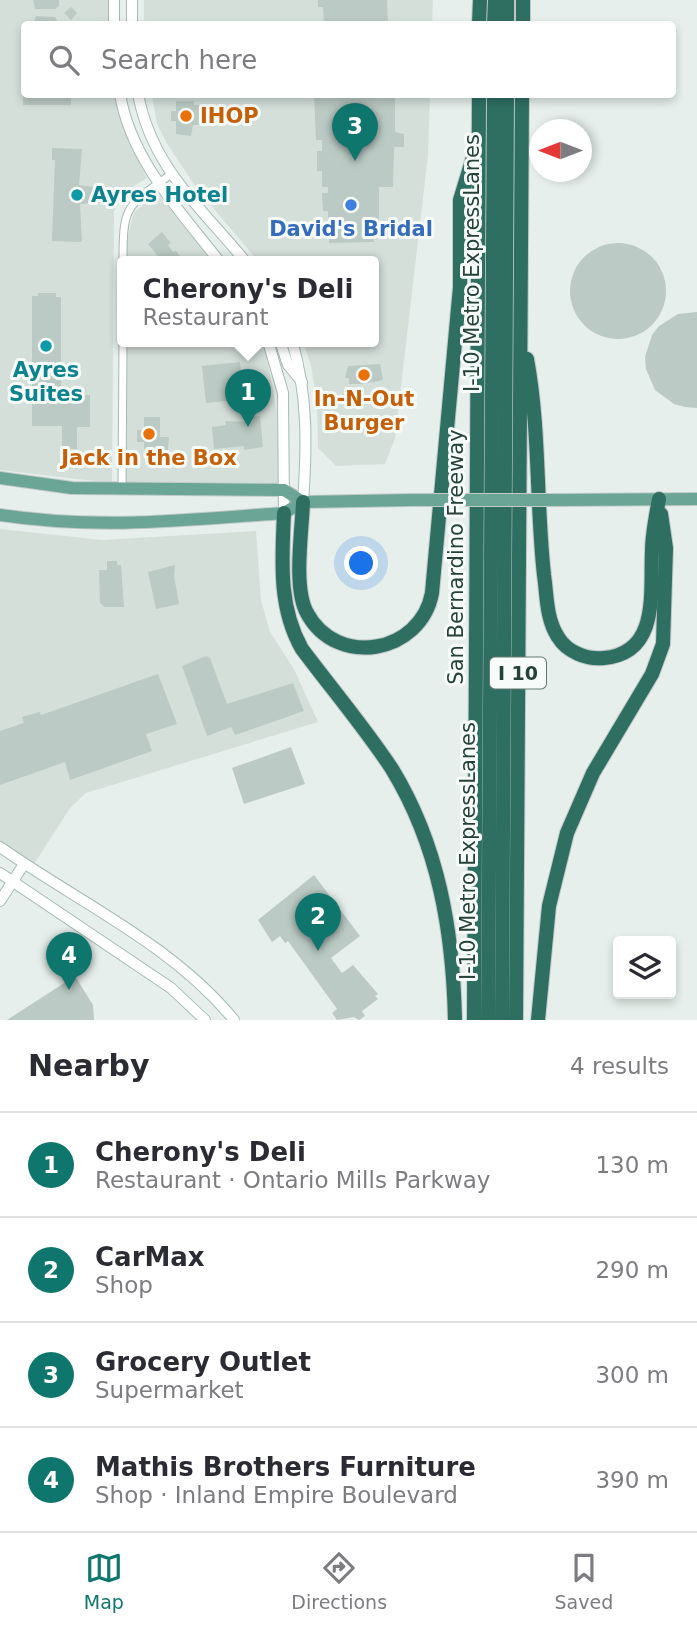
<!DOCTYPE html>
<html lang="en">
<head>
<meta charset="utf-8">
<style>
	:root { --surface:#fff; --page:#f7f7f7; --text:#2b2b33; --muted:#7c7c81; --line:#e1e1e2; --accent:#0f766e }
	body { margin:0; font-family:"DejaVu Sans",sans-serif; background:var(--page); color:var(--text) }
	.controls { position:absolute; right:21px; bottom:21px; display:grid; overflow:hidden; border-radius:7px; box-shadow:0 4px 10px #0003 }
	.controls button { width:63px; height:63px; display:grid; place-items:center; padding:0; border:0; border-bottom:2px solid var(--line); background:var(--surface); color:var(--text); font:35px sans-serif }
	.compass { position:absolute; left:529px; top:119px; width:63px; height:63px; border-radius:50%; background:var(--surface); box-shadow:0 4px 10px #0003; rotate:270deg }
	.you { position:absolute; left:362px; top:564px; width:24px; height:24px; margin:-18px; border:5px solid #fff; border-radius:50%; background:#1a73e8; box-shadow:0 0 0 10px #1a73e833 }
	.badge { display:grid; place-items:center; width:46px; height:46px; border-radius:50%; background:var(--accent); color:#fff; font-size:23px; font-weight:700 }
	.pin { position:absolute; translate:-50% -58px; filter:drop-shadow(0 2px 4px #0008) }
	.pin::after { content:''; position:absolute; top:37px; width:24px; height:21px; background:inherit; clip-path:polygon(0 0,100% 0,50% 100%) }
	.popup { position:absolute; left:117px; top:256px; width:262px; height:91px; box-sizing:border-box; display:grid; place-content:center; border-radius:7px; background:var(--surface); filter:drop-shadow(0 2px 5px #0005); font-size:23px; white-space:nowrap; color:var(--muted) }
	.popup b { font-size:26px; color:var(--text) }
	.popup::after { content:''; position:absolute; left:50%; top:100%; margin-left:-14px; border:14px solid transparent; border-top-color:var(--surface) }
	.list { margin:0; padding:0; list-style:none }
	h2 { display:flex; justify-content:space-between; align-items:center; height:91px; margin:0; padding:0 28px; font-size:30px }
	h2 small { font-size:23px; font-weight:400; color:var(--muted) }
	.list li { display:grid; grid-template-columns:46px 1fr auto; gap:21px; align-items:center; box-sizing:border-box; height:105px; padding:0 28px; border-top:2px solid var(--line) }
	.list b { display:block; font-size:26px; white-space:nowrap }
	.list p { margin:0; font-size:23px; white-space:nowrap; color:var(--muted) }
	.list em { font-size:23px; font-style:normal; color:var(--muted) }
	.icon { flex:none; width:38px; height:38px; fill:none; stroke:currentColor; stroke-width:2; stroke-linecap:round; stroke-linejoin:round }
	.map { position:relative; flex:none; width:697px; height:1020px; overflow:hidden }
	.search { position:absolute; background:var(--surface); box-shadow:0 4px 10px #0003; left:21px; right:21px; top:21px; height:77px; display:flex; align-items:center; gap:18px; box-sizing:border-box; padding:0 24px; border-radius:7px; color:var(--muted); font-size:26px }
	.sheet { height:511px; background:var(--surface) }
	nav { display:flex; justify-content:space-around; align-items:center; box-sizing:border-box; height:98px; border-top:2px solid var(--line); background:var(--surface); font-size:19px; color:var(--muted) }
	nav a { display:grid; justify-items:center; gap:4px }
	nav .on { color:var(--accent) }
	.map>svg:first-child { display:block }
	.built { fill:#d4dfda }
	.building { fill:#bbcac4 }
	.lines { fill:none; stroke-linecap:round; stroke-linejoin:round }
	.street-casing { stroke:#a8b8b2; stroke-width:9 }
	.secondary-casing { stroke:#a4bbb3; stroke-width:12 }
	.primary-casing { stroke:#c2cac8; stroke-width:14 }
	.highway-casing { stroke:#c2cac8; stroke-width:16 }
	.street { stroke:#fff; stroke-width:7 }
	.secondary { stroke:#fff; stroke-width:10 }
	.primary { stroke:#6aa596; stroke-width:12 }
	.highway { stroke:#2f6f62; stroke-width:14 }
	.primary-bridge-casing { stroke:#c2cac8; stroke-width:14; stroke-linecap:butt }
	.primary-bridge { stroke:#6aa596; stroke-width:12 }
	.food-dot { fill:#e8710a; stroke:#f7fbf9; stroke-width:2.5 }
	.culture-dot { fill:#0f9aa8; stroke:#f7fbf9; stroke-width:2.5 }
	.shop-dot { fill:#3f7fe0; stroke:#f7fbf9; stroke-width:2.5 }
	.labels { text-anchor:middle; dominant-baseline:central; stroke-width:6; stroke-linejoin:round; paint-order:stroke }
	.shield { fill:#f7fbf9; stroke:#637a73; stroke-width:2 }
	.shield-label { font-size:19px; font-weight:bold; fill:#24423a }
	.food-label { font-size:21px; font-weight:bold; fill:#c56008; stroke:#f7fbf9 }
	.culture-label { font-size:21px; font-weight:bold; fill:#0d838f; stroke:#f7fbf9; text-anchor:start }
	.shop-label { font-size:21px; font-weight:bold; fill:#366cbe; stroke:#f7fbf9 }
	.street-label { font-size:21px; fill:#24423a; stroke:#f7fbf9 }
</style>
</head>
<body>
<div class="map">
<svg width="697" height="1020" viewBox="0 0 697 1020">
	<rect width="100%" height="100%" fill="#e6efeb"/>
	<g class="built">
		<path d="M0,0H111V24H24V94L117,95L129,144L147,178L126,191L114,211L112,483L0,470Z"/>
		<path d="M144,0H433L432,24H144Z"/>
		<path d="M152,95H430L428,155L395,438L385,464L336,466L318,448L317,403L311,366L303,341H374V261H258L197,189L166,142L157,124Z"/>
		<path d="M158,194L211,261H127V239L134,212Z"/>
		<path d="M126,341H264L277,412L279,485L126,486Z"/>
		<path d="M0,529L102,540L256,531L261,600L270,632L294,669L318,722L86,793L70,808L34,864L0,843Z"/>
	</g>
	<g class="building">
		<path d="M33,0H59V6L55,9H35Z"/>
		<path d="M318,0H387L388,24H324L323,7H318Z"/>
		<path d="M71,7L77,13L71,20L64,13Z"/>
		<path d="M36,16L55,17L59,24H33Z"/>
		<rect x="23" y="94" width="48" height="11"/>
		<path d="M314,94H395V132L404,134V147H394L393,187H379V220H374V242L329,243V224H334V220H328V211H323L322,193H328V187H322V171H317V151H322V140H316Z"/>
		<path d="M176,101H194V105H202V125H193L191,136L176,134V121H171V111H176Z"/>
		<path d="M52,148L82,149L79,185L102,188L101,202L80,204L82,242L52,241L55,160H52Z"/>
		<path d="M162,232L171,243L168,245L173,252L176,251L184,261H162L148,244Z"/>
		<circle cx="618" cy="291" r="48"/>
		<path d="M38,293H56V297H61V395H90V427H77V449H62V426H32V296H38Z"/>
		<path d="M697,312V408L685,407L674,404L655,390L646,369L645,357L652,335L659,326L678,314Z"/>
		<path d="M240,362L244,399L206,403L202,366Z"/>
		<path d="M380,364L383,379L380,381L360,384H349V378H345L348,366Z"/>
		<path d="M260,416L263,447L244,450V446L214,449L212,427L226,425L225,421L253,422L252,417Z"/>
		<path d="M144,417H160V437H169L168,450H155V453H149V449H144V442H137V430H144Z"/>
		<path d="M107,561H117V565H121L124,607H105L100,603L99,570H107Z"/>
		<path d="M175,565L174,576L179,604L156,609L148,572Z"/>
		<path d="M206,656L210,658L227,704L293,683L304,711L235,735L231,727L207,736L182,666Z"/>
		<path d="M158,674L177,724L146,734L152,751L70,780L65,762L0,785V731L24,723L22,717L40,712L41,715Z"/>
		<path d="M291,747L305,784L244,804L232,768Z"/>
		<path d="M314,875L360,936L331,958L342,973L353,965L378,994L375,996L378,999L362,1011L365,1016L359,1020L354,1017L337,1020L332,1013L337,1009L288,941L285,943L280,936L272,942L258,920Z"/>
		<path d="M75,976L93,1005L94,1020H7Z"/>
	</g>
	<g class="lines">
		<g class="street-casing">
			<g id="street">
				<path d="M123,261C123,205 126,207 170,175"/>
				<path d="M122,489L123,341"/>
			</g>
		</g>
		<g class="secondary-casing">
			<g id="secondary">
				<path d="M114,0V24"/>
				<path d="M132,0V24"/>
				<path d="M120,94C131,160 180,211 219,261"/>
				<path d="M138,94C152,168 200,206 245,261"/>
				<path d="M268,341L283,393L284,513"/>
				<path d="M280,341L288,365L302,382"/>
				<path d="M292,341C308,395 307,446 303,502"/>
				<path d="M0,847C78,902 173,945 234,1020"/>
				<path d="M0,873L171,988L205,1020"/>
				<path d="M0,901L24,864"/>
			</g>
		</g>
		<g class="primary-casing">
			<g id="primary">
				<path d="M0,478L72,488L284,490L303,502"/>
				<path d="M561,500L697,499"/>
				<path d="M0,515C99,530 185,520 284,513L303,502L412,500"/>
			</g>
		</g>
		<g class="highway-casing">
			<g id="highway">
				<path d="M479,24L480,0"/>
				<path d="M494,24L495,0"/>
				<path d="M507,24V0"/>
				<path d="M523,24V0"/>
				<path d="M527,359C540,430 536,503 544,575C547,595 546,619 558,637C567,652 587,660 604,658C660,653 650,592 652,551C652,534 656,516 659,499"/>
				<path d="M303,502C302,531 293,588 307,613C337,669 421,653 432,593L460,287V200L475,151"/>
				<path d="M284,513C282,560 278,607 302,649C332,689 365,728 392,769C439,846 453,932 455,1020"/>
				<path d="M474,1020L479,94"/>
				<path d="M488,1020L494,94"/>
				<path d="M502,1020L507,94"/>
				<path d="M516,1020L522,94"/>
				<path d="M538,1020L549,906L567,833L593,773L652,674L663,644L666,548L661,514"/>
			</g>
		</g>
		<use href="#street" class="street"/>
		<use href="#secondary" class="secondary"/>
		<use href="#primary" class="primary"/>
		<use href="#highway" class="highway"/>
		<g class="primary-bridge-casing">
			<path id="primary-bridge" d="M412,500H561"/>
		</g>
		<use href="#primary-bridge" class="primary-bridge"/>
	</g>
	<g class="food-dot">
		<circle cx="186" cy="116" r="7"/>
		<circle cx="364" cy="375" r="7"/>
		<circle cx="149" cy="434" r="7"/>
	</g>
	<g class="culture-dot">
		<circle cx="77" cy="195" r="7"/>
		<circle cx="46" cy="346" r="7"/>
	</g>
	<circle class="shop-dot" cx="351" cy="205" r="7"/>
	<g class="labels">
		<rect class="shield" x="490" y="657.5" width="56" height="31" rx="5"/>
		<g class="shield-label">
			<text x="518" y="673">I 10</text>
		</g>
		<g class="food-label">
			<text x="200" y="116" text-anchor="start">IHOP</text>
			<text x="364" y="399">In-N-Out<tspan x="364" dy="24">Burger</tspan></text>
			<text x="149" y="458">Jack in the Box</text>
		</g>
		<g class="culture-label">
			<text x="91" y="195">Ayres Hotel</text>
			<text x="46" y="370" text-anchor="middle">Ayres<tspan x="46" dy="24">Suites</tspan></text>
		</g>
		<g class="shop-label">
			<text x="351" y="229">David's Bridal</text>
		</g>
		<g class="street-label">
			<text transform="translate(472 263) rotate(-90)">I-10 Metro ExpressLanes</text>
			<text transform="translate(456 557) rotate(-90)">San Bernardino Freeway</text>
			<text transform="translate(468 851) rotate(-90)">I-10 Metro ExpressLanes</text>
		</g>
	</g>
</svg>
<div class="controls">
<button><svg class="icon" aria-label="layers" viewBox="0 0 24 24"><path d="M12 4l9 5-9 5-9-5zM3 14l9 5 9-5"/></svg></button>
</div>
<svg class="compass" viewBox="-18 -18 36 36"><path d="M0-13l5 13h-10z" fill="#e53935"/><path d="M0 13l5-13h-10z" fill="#7c7c81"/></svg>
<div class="you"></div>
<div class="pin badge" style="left:248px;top:427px">1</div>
<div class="popup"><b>Cherony's Deli</b>Restaurant</div>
<div class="pin badge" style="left:318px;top:951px">2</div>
<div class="pin badge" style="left:355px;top:161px">3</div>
<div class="pin badge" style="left:69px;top:990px">4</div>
<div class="search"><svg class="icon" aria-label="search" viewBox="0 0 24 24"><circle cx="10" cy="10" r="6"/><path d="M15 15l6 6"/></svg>Search here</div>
</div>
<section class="sheet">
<h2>Nearby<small>4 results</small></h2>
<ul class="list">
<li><span class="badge">1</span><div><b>Cherony's Deli</b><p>Restaurant · Ontario Mills Parkway</p></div><em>130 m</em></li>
<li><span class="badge">2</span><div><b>CarMax</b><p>Shop</p></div><em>290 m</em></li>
<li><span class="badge">3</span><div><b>Grocery Outlet</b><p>Supermarket</p></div><em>300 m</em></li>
<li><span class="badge">4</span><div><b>Mathis Brothers Furniture</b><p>Shop · Inland Empire Boulevard</p></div><em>390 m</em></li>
</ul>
</section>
<nav>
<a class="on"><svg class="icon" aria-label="map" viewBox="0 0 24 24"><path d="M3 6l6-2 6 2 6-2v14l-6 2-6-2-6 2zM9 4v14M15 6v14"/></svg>Map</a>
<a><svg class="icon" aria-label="directions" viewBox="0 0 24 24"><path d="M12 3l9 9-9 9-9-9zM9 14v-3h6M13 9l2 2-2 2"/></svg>Directions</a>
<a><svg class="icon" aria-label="saved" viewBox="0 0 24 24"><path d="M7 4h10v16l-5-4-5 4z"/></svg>Saved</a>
</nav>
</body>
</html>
